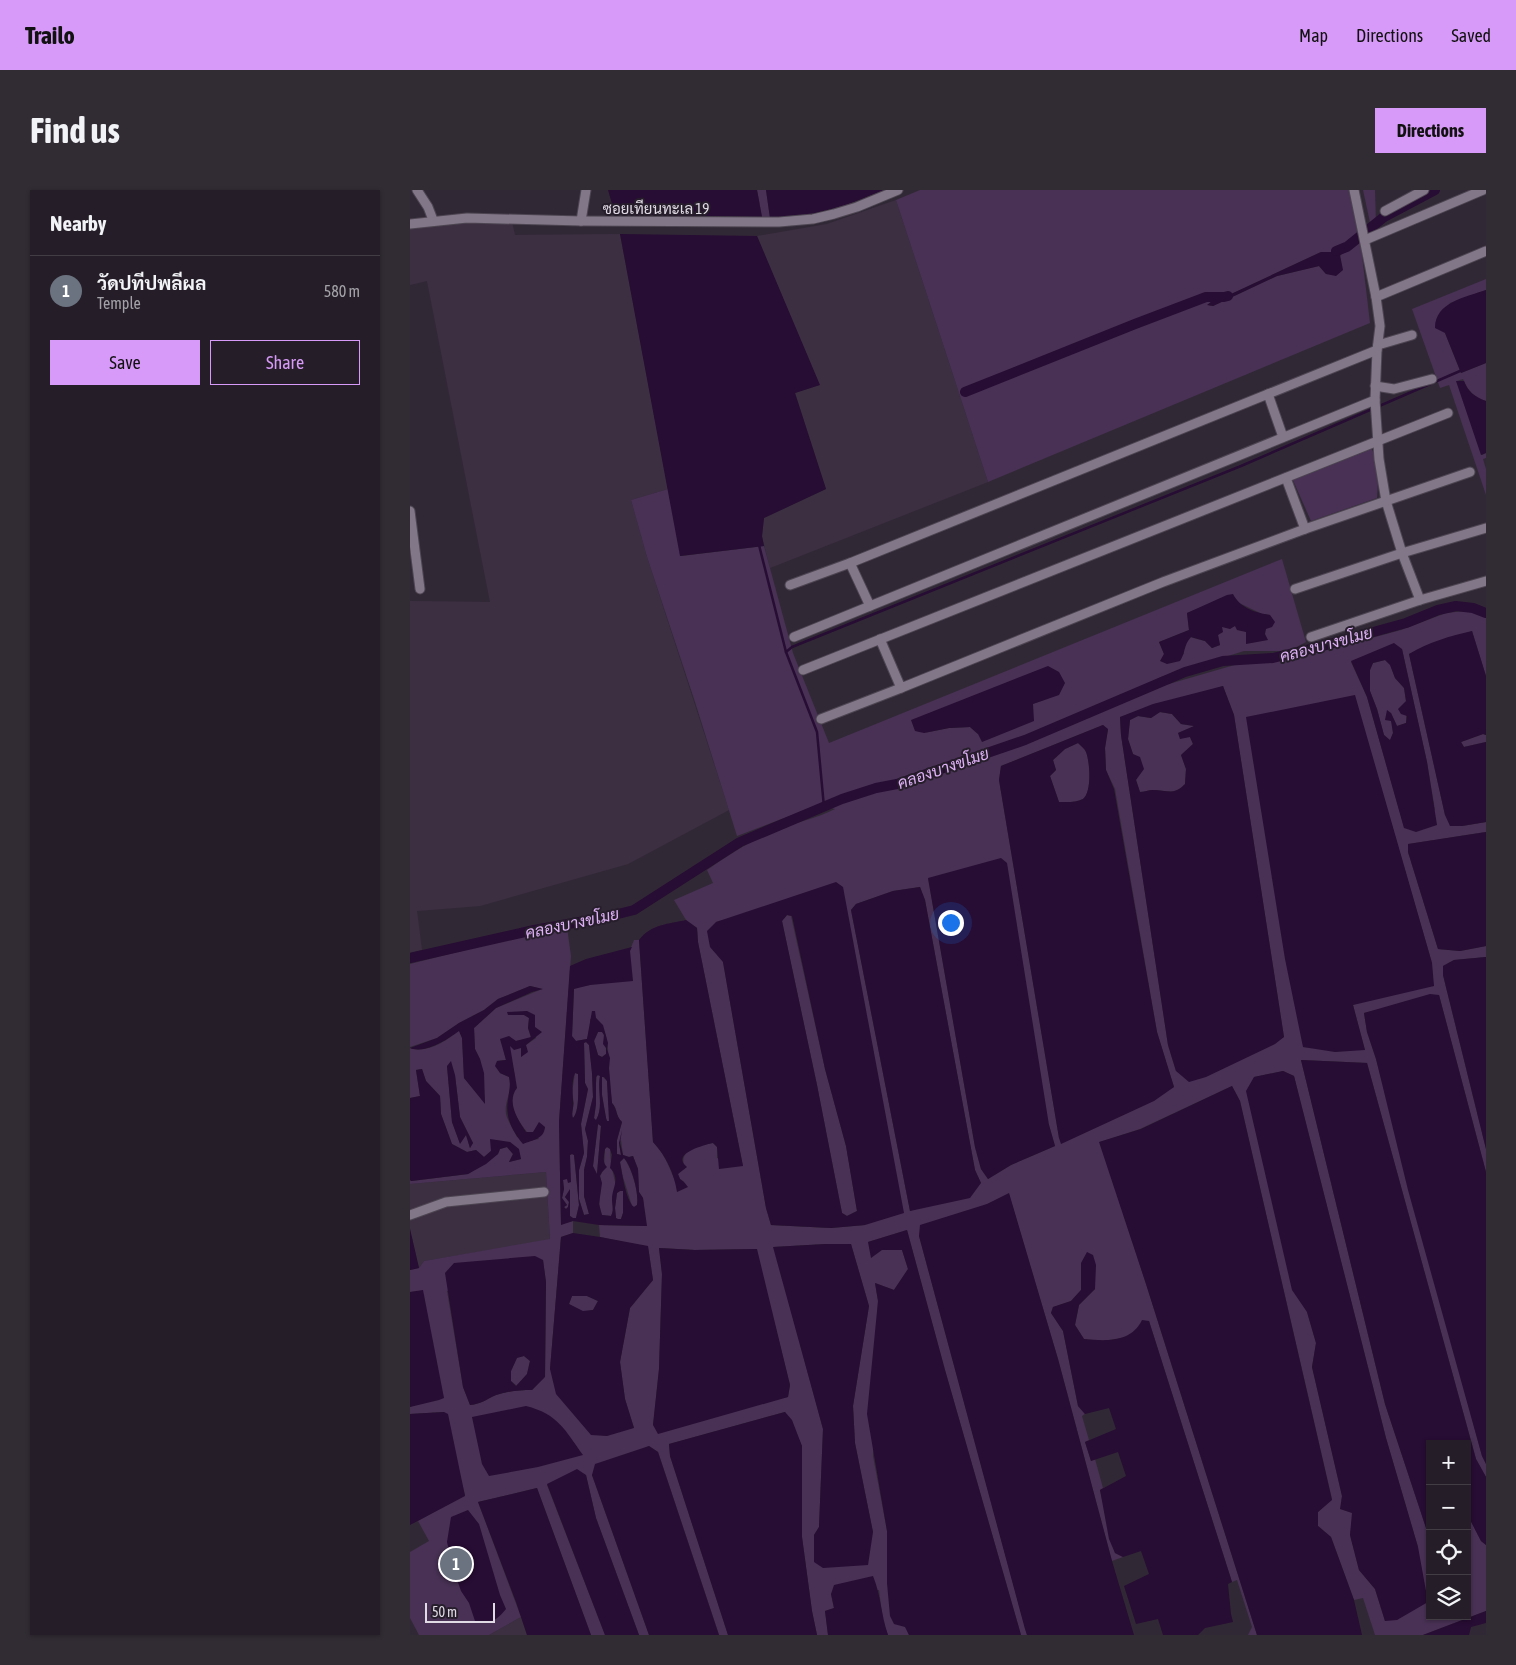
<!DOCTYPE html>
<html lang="en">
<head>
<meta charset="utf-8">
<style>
	:root { --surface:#251e28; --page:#312b34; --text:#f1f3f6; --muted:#a3a2a8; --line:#423c45; --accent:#d89af8 }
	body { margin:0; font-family:"Asap Condensed",Sarabun,sans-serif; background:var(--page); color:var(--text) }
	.controls { position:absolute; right:15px; bottom:15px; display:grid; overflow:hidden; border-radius:0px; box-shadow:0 1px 4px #0004 }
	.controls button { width:45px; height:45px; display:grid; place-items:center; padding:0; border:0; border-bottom:1px solid var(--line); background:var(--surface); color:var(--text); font:25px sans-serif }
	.scale { position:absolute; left:15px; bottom:12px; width:70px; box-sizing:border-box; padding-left:5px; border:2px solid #e0dae4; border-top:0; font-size:14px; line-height:18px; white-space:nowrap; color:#e0dae4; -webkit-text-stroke:4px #271e2c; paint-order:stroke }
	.you { position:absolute; left:540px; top:732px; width:18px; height:18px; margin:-12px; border:4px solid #fff; border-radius:50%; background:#1a73e8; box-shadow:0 0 0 8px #1a73e833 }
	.badge { display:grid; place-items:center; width:32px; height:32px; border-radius:50%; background:var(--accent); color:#fff; font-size:16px; font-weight:700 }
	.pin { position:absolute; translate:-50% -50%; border:2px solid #fff; box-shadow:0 1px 5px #0006 }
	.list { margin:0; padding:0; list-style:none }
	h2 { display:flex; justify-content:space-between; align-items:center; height:65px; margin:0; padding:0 20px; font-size:21px }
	h2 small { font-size:16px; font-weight:400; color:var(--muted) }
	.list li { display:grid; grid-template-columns:32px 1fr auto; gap:15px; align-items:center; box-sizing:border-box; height:70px; padding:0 20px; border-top:1px solid var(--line) }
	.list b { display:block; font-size:19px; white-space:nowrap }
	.list p { margin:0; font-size:16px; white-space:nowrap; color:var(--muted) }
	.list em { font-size:16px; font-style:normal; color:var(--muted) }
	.actions { display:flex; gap:10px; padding:15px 20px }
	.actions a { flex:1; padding:11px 0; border:1px solid var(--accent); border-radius:0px; text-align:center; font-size:18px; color:var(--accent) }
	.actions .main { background:var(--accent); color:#111 }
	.icon { flex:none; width:28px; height:28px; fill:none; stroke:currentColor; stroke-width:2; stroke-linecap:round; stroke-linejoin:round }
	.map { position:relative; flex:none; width:1076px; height:1445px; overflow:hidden; border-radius:0px }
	header { display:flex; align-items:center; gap:30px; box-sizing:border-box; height:70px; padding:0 25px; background:var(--accent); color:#111 }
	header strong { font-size:24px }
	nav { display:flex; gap:28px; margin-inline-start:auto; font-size:18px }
	.intro { display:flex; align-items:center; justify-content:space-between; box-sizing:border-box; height:120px; padding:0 30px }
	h1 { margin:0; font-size:35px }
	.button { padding:12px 22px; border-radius:0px; background:var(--accent); color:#111; font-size:18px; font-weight:700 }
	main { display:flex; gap:30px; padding:0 30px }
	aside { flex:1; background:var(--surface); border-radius:0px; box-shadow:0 1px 4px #0004 }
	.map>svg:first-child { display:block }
	.built { fill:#3c2f42 }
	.green { fill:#483154; fill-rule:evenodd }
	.water { fill:#270c33; fill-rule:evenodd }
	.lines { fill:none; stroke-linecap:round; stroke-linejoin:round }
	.stream { stroke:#270c33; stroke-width:2.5 }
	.canal { stroke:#270c33; stroke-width:10 }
	.minor-casing { stroke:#4d4551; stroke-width:11 }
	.minor { stroke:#827788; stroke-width:9 }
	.labels { text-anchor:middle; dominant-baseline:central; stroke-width:4; stroke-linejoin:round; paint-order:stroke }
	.street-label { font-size:15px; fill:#e0dae4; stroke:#271e2c }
	.water-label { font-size:16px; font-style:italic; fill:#dfb1f7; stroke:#271e2c }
</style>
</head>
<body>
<header>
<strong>Trailo</strong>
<nav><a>Map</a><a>Directions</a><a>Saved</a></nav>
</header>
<div class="intro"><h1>Find us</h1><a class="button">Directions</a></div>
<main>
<aside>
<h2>Nearby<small></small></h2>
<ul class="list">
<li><span class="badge" style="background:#6b7280">1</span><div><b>วัดปทีปพลีผล</b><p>Temple</p></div><em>580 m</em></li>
</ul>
<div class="actions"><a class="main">Save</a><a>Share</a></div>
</aside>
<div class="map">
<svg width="1076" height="1445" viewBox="0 0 1076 1445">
	<rect width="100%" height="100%" fill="#312836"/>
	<g class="built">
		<path d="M486,10L578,292L360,378L352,346L354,328L416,299L385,203L409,195L347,46L417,34Z"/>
		<path d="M44,29L102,32L105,45L210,44L258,299L221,310L237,367L319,620L218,674L70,716L7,721L12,760L0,763V411L80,412L17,91L0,95V37Z"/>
		<path d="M136,982L140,1050L14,1071L9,1078L0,1039V994Z"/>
		<path d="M111,1427L117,1445H79Z"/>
	</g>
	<g class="green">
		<path d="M347,0H356L360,28L352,27Z"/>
		<path d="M510,0H942L947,23L960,133L578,292L486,10ZM938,56L916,84L909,76L867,86L803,116L798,115L807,107L819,105L911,62H922Z"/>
		<path d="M953,0H965L966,35L961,37Z"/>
		<path d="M1076,89V100L1040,113L1035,143L1051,183L1076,173V211C1064,207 1058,201 1053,189L1047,191L1072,265L1076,263V268L1073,269L1076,279V305L1039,195L1030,198L1002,119Z"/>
		<path d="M961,258C970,271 968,292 967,308L901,331L882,288Z"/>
		<path d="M258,299L271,366L354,356L383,463L419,553L872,369L896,452L879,461H834L751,487L592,561L752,496L828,474L857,472L910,462L991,440L1036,423L1055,421L1067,422L1076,426V486L1062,441L999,464L1035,625L1052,636L1076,632V642L999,654L998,662L1028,759L1050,761L1076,756V767L1044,770L1033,776V785L1076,959V982L1029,805L954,823L957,842L966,869L1072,1266L1076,1274V1287L1066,1269L957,873L891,870L975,1214L1020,1350V1426H1057L1058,1325L1071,1351L1076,1355V1421L1013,1445H965L953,1408L944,1410L921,1347L908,1336V1322L922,1309L830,911L822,896L730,939L690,952L736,1094L847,1445H838L842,1437L827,1390L822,1392L739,1131L729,1137L718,1147L692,1151L674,1149L665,1135L669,1115L685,1099L671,1073V1100L661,1111L643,1117L641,1123L653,1141L668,1216L675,1224L672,1226L679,1250L675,1252L681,1271L685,1269L693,1298L690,1300L705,1363L713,1367L702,1371L648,1169L599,1004L509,1046L617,1445H611L535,1180L497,1040L458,1052L472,1060H492L498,1079L484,1100L465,1093L468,1111L463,1266L477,1341V1393L499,1445H478L473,1431L469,1400L421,1404L424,1418L415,1421L418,1445H407L402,1421L392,1347V1256L375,1222L259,1254L260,1266L318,1445H309L248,1262L239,1256L182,1285L239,1445H229L186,1328L176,1285L137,1295L195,1445H181L127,1298L68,1312L111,1427L79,1445H9L0,1428V1362L19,1351L8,1331L55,1305L34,1222L0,1224V1217L4,1215L13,1101L0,1102V1080L9,1078L14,1071L140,1049L136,982L0,994V990L2,991L58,984L88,964L90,959L97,957L103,964L99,972L111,969L100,952L81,961L74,967L66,960L57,962L42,954L31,924L30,906L16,891L12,879L6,880L10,906L0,908V858C16,864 37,851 49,840L52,848L54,888L75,912L70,869L65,859L64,838L86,818L132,799L120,796L88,809L74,820L49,833L27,848L0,857V774L83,753L157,737L161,766L149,932L151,1034L163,1031V1043L151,1047L140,1179L224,1238L215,1209L210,1172L220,1118L243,1090L238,1057L190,1047L189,1035L236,1036L233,1008L229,1002L228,979L223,966L219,967L213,965L211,950L209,953L211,965L207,964V950L212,932C205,925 208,919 202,913C201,903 199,892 199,881C198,862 200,843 186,828L180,829V840L177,849L166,851L162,847L164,798L180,795L220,760L224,750H229L243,952C254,963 259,976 265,991L274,992L270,989L268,984L274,975C269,959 292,955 303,953L307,957V968L333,976L288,752L287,738L276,730L264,710L303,693L297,680C321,663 345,648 373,638C390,631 408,628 425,619L408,615L327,646L285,512L237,367L221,310ZM827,412L852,424L860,425L854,444L857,449L836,442L825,436H812L808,445L810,455L802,458L795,451L780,447L774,455V464L751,471L754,464L749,452L779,440L777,423L790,418ZM992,459L1017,572L1025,620L994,637L957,507L941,472ZM813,496L824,525L874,847L766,881L758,855L711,545L710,527ZM944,505L1022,773L943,815L955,860L893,857ZM637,509L622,514L568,544L560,537L539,538L514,543ZM693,535L698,540L695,558L696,580L705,599L747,842L764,897L649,948L589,590L591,576ZM518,688L639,935L645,956L601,975L578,989L571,979L565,957ZM433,697L455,1035L421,1038L361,1035L356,1018L306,732ZM510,697L515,710L565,980L571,993L500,1021L441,720L446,714L483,701ZM117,821L125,837L126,848L116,855H99C100,866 103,876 105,886C106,894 102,902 102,910C102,922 110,933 117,942H123L129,949L123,950L107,947C104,940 98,932 96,924C94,911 103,901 99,887L90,883L87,871L96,870L91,849L106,851L121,848L118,838L119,828L114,825H98ZM37,876L45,885L50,927L63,953L60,958L56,945L50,953L42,932ZM873,881L884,886L976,1248L1008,1357L975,1431L965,1399L949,1380L940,1345L943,1323L931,1319L932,1306L902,1177L906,1153L897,1122L844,887ZM416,1054H441L459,1116L443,1216L445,1253L463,1342L404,1345L409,1337L413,1239L364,1057ZM249,1058L285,1060L346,1059L380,1195L378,1207L243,1235L249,1179L252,1084ZM133,1070L136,1092L135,1186L122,1200C109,1200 98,1201 86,1205C76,1209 72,1214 60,1215L53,1197L37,1101Z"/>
		<path d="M975,470L980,474L985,488L994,498L996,511V533L987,536L981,523L983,543L980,551L974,545L967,519L960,501V480L963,473Z"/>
		<path d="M750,522L762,524L771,534L785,536L768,543L780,547L783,554L771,565L776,579L775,594C764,606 756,600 743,600C739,600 734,602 730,602L726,590L723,564L718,549L720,530L728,526L741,528Z"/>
		<path d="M1073,544L1076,545V552L1054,557L1051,552Z"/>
		<path d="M668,553C671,556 675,559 676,562C680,572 682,603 673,609C666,613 656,612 649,612L640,586L646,580L643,570L655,559Z"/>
		<path d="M377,725L381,726L415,879L436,956L447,1021L437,1026L432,1023L407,895L372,731Z"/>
		<path d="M188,842H192C196,846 196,858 196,864L192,867L188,865L184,851Z"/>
		<path d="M176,852L179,855L182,883L183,907L175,939L178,951L177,967L174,980V1006L179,1024L174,1025L169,1009V980L174,963L171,934L178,899L175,893L174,853Z"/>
		<path d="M165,883L168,884C168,895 170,921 163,928H161L164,913L162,903Z"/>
		<path d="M187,885L190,886C187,900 194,916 186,931L184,929L186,914V893Z"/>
		<path d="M192,886L197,891L200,931H197L196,928L192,905Z"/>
		<path d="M188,934L191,936L187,984H185L183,976Z"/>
		<path d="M197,957L200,959L201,974L206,996L203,1002V1021L201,1026L192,1025C186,1013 193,999 190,986L194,979L195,959Z"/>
		<path d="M162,964L164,965L169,1015L166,1028H163L160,1026V1000L155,1007L159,1012L158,1017L156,1019L154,1017L157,1015L152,1008L154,999L153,990L160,986V965Z"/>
		<path d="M214,968C222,979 229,1003 227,1015L224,1017L222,1016L213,987L210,972Z"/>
		<path d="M210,1001H213V1023L211,1029L208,1030L206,1028L205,1018L207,1003Z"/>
		<path d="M162,1106H177L188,1111L183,1120L173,1122L159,1114Z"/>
		<path d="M114,1166L120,1171L117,1184L107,1196L101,1191V1181L107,1167Z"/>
	</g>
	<g class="water">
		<path d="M198,0H347L352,27L205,24Z"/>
		<path d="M356,0H474L436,15L402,24L360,28Z"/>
		<path d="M210,44L347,46L410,195L385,203L416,299L354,328L352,346L354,356L270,366Z"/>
		<path d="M938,56L940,61L930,65L933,80L926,86L916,84L909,76L867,86L803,116L797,115L807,107L805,103L819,105L911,62H922Z"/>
		<path d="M1076,100V173L1051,183L1035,143L1025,138C1025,112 1056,107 1076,100Z"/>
		<path d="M1046,191H1054C1058,202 1065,207 1076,211V263L1071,265Z"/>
		<path d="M823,404C830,418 846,423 860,425L865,432L862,437L856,439L855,444L858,450L836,454V442L827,440L825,436L820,439L812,437L813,442L808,445L810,455L802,458L795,451L781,447C773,456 776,462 770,471L757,474L750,471L754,464L749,452L779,440L777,423L817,405Z"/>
		<path d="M1062,441L1076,486V545L1073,544L1051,552L1054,557L1076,552V632L1052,636H1040L1035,625L999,464C1019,452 1040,446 1062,441Z"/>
		<path d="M984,453L992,459L1017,572L1027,635L1006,642L994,638L957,507L941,471ZM975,470L980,475L985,488L994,498L996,511L988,519L991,524L997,526L996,533L987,536L981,523L977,520L975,530L981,531L983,543L980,550L974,545L967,519L960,501V480L963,473Z"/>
		<path d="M638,476L649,482L655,493L649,505L623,514L624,531L572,552L568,544L560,537L539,538L514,543L505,541L501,530Z"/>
		<path d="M813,496L824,525L874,847L865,854L796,887L779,892L766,881L758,855L711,545L710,527L743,514ZM750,522L762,524L771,534L784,536L768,543L770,549L780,547L783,554L771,565L776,579L775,594C764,606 756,600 743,600C739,600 734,602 730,602L726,590L734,579L730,567L723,564L718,549L720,530L728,526L741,528Z"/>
		<path d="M945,505L1022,773L1024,796L943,815L955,860L925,862L893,857L875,769L836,527Z"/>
		<path d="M693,535L698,539L695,558L696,580L704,599L747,842L764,897L744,911L651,954L649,948L589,590L591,576ZM668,553C671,556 675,559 676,562C680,572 682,602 673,609C666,613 656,612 649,612L640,586L646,580L643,570L655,559Z"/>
		<path d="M1076,642V756L1050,761L1028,759L998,662V654Z"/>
		<path d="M591,668L597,673L639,935L645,956L601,975L578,989L571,979L565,957L518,688Z"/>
		<path d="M426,692L433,697L494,1023L455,1035L421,1038L361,1035L356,1018L313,772L300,757L297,741L306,732ZM377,725L382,726L415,879L436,956L447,1021L437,1026L432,1023L407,895L372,731Z"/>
		<path d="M510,697L515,710L565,980L571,993L560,1008L500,1021L441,720L446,714L483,701Z"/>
		<path d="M276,730L287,738L288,752L333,976L309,979L307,957L303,953C294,955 260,964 277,977L268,984L270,989L274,992L278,997L267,1002C264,983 256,966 243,952L229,750C241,734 259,734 276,730Z"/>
		<path d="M222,757L220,761L223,791L180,795L164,799L162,846L166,851L177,849L182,821H185L186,828L193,835L198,853L197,859L200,868L199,878L202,913C208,920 205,925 212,932L207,950V964L211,965L209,953L212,940L210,953L213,965L219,967L223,966L228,979L229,1002L233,1008L237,1036L189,1035L163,1031L151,1035L149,932L160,776L176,769ZM188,842H192L194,845L193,854L196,858V864L192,867L188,865L184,851ZM176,852L179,855L182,883L183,907L175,939L178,951L177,967L174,980V1006L179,1024L174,1025L169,1009V980L174,963L171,934L178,899L175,893L174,853ZM165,883L168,884C168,895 170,922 163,928C161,923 164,918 163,912C163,902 161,893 165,883ZM188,885L190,886C187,900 194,917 186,930L184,928L186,914V887ZM192,887H194L197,891L199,931H197L196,928L192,905ZM188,934L191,936L187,984L183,976ZM197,957L200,959L202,965L200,978C211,989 202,998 202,1009C202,1016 204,1020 201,1026L192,1025L189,1014L192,993L190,986L192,982L197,977C192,973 194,965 195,959ZM162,964L164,965L169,1015L166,1028H163L160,1026V999L155,1007L159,1012L158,1017L156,1019L154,1017L157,1015L152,1008L154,999L153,990L157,989L158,993L161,992L160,965ZM214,968C222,977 229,1003 227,1015L224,1017C216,1011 212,983 210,972ZM210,1001H213V1023L211,1029H208L206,1028L205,1018L207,1003Z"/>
		<path d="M1076,767V959L1033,785V776L1044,770Z"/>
		<path d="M120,796L133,799L122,802L86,818L64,838L65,859L70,869L74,883L75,914L54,888L52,848L49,841C36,850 16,864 0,858L27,848L49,833L74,820L88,809Z"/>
		<path d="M1020,804L1029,805L1076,982V1274L1072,1266L998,1000L966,869L957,842L954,823Z"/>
		<path d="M117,821L125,825V837L132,842L116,855L118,862L111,867V858L104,860L100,856L107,898C96,912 108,930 116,942H123L129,932L135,937C134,949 123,950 113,954C102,941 95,927 98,910C99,901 101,896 99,887L90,883L85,876L87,871L96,870L90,849L99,846L106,851L121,847L118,838L119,828L114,825H98L97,822Z"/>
		<path d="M891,870L957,873L1066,1269L1076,1287V1355L1071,1351L1058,1326H1057V1254H1020V1350L975,1214Z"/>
		<path d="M41,871L45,885L50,927L63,953L60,958L56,945L50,954L42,932L37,876Z"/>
		<path d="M12,879L16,891L30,906L31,924L42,954L57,962L66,960L74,967L81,961L80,949L100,952L109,959L111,969L99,972L103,964L97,957L90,959L88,964L76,974L58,984L1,991L0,990V908L10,906L6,880Z"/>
		<path d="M873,881L884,886L976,1248L1008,1357L1018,1412L987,1430L975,1431L965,1399L949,1380L940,1345L942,1323L930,1319L932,1306L902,1177L906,1153L897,1122L882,1100L836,901L844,887Z"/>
		<path d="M822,896L830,911L922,1310L908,1322V1336L921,1347L944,1410L952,1445H847L736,1094L689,952L731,939Z"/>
		<path d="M599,1003L648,1169L702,1371L724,1445H617L615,1439L509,1046L510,1035L577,1014Z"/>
		<path d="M0,1039L9,1078L0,1080Z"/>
		<path d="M497,1040L535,1180L611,1445H499L495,1437L484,1434L480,1426L477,1393V1341L457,1224L468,1111L465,1093L484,1100L498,1079L492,1060H472L461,1068L458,1052Z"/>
		<path d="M163,1043L190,1047L238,1056L243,1090L220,1118L210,1172L215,1209L224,1238L197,1246L181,1245L146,1204L140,1179L151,1047ZM162,1106H177L188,1111L183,1120L173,1121L159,1114Z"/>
		<path d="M416,1054H441L459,1116L443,1216L445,1253L463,1342L458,1375L413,1378L404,1372V1345L409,1337L413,1239L363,1057Z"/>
		<path d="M249,1058L285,1060L347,1059L380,1195L378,1207L248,1244L243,1235L249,1179L252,1084Z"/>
		<path d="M677,1062L683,1065L686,1075L685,1099L669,1115L665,1135L674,1149C696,1151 721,1153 732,1130L739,1131L822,1392L818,1394L821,1424L823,1432L795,1438L788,1445H753L748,1429L726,1434L714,1396L739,1384L731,1361L713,1367L705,1363L699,1349L690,1300L716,1286L708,1262L681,1271L675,1252L706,1239L699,1218L675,1224L668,1216L653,1141L641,1123L643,1117L661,1111L671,1100V1073Z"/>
		<path d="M125,1066L133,1070L136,1092L135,1187L122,1200C109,1200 98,1201 86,1205C77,1209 71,1214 60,1215L53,1197L35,1083L44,1073ZM114,1166L120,1171L117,1184L106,1196L101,1191V1181L107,1168Z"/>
		<path d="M13,1100L34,1208L29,1210L0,1217V1102Z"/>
		<path d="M116,1216C148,1224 155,1240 173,1265L128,1277L79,1286L72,1274L62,1227Z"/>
		<path d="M34,1222L38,1224L55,1306L0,1335V1224Z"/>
		<path d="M375,1222L382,1230L392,1256V1347L402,1421L407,1445H318L260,1266L259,1254Z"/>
		<path d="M239,1256L248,1262L309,1445H239L182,1285L185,1274Z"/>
		<path d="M167,1279L176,1285L186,1328L229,1445H195L137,1294Z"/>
		<path d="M127,1298L181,1445H117L106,1412L68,1312Z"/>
		<path d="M58,1320L69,1334L90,1405L96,1419C87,1430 79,1436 65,1431L59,1413L51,1401L43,1378L37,1352L41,1327Z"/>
		<path d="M463,1386C471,1405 471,1425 478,1445H480H418L415,1421L424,1418L421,1404L424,1395Z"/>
		<path d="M1076,1421V1433L1061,1437L1059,1445H1013Z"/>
	</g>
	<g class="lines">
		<g class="stream">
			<path d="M349,355L376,462L407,542L414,617"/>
			<path d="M376,462L382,457L831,276L1050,181"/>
		</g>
		<g class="canal">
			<path d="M926,61L938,56L974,27L1025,0"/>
			<path d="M555,202L725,134L796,107H814L818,106"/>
			<path d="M0,768L124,740L192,728L224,720L330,652L432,609L466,598L487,594L615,550L775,482L813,471L863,468L916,455L996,433L1028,420L1046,416L1063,418L1076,423"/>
		</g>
		<g class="minor-casing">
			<g id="minor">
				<path d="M7,0L18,17L23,30"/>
				<path d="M944,0L966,107L970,136L967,160L965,210L969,269L976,311L992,363L1010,410"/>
				<path d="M975,21L1014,0"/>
				<path d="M171,31L176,0"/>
				<path d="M0,34L57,28L171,31L369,32L403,29L424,24L447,17L488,0"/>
				<path d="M955,50L1073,0"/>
				<path d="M966,107L1076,61"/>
				<path d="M968,155L1002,145"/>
				<path d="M965,196L984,199L1022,189"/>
				<path d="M858,204L873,247"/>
				<path d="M876,288L895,339"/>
				<path d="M0,321L10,399"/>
				<path d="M380,395L440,373"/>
				<path d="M885,399L992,363L1076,338"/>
				<path d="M460,416L440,373L967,160"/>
				<path d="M384,447L965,210"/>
				<path d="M901,447L1010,410L1076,391"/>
				<path d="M470,449L491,498L753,392L895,339L1060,282"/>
				<path d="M393,480L1038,223"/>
				<path d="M411,529L491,498"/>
				<path d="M0,1025L36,1012L134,1002"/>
			</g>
		</g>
		<use href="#minor" class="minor"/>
	</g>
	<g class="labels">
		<g class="street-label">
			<text x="246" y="18">ซอยเทียนทะเล 19</text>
		</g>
		<g class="water-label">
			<text transform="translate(916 454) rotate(-15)">คลองบางขโมย</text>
			<text transform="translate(533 578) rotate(-19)">คลองบางขโมย</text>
			<text transform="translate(162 733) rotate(-12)">คลองบางขโมย</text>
		</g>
	</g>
</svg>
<div class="controls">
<button>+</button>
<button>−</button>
<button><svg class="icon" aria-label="locate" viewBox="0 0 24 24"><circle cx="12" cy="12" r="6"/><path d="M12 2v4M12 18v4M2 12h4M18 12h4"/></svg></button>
<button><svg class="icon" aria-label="layers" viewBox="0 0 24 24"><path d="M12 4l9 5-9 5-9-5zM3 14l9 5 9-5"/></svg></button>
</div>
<div class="scale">50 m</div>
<div class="you"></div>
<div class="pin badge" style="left:46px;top:1374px;background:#6b7280">1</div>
</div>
</main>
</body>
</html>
